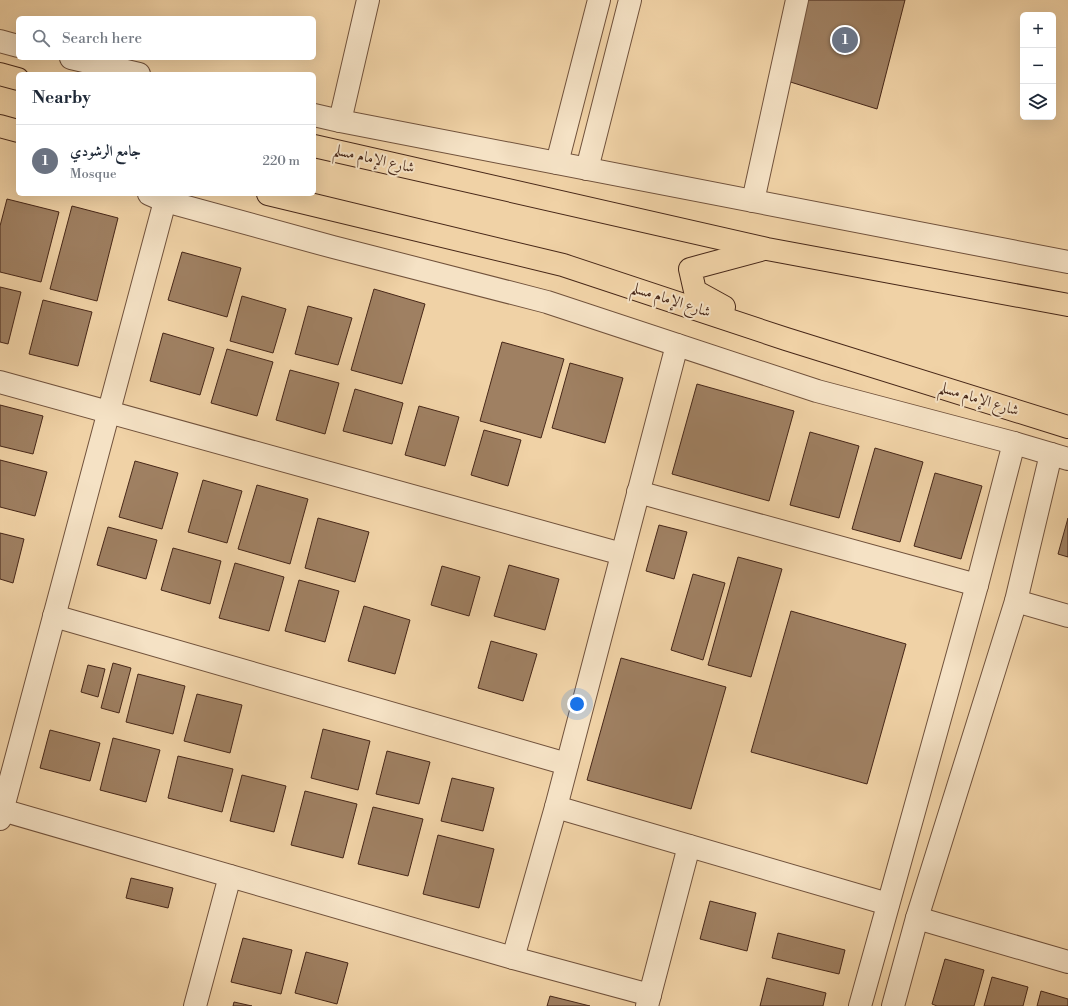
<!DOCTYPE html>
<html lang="en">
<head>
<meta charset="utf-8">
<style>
	:root { --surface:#fff; --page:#f6f6f7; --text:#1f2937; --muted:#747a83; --line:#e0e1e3; --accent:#1a73e8 }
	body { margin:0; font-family:"Libre Bodoni",Amiri,serif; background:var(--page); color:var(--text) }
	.controls { position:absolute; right:12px; top:12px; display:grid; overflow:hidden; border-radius:6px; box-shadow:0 4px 16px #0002 }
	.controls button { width:36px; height:36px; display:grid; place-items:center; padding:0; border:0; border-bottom:1px solid var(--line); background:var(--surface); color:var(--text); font:20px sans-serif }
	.you { position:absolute; left:577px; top:704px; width:14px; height:14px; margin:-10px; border:3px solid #fff; border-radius:50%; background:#1a73e8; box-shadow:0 0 0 6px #1a73e833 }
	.badge { display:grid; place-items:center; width:26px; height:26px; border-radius:50%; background:var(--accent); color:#fff; font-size:13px; font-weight:700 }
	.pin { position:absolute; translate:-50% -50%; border:2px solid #fff; box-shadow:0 1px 4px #0006 }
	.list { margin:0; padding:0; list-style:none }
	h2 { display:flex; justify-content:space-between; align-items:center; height:52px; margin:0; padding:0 16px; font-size:17px }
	h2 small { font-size:13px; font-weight:400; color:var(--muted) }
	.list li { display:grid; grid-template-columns:26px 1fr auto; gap:12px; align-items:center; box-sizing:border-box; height:72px; padding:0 16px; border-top:1px solid var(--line) }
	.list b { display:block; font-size:15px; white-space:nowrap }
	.list p { margin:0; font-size:13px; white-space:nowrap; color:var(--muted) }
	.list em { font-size:13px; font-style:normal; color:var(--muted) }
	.icon { flex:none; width:22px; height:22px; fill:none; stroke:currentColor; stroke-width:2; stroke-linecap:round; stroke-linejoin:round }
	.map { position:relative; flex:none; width:1068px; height:1006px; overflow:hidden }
	.search { position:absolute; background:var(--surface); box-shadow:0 4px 16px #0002; left:16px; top:16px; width:300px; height:44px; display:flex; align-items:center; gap:10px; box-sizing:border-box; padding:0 14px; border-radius:6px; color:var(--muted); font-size:15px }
	.panel { position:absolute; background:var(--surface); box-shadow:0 4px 16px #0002; left:16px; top:72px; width:300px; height:124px; border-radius:6px }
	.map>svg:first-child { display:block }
	.building { fill:#9f8062; stroke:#472718 }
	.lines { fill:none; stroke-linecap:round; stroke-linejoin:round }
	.minor-casing { stroke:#71523c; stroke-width:24 }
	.major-casing { stroke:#472718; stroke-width:24 }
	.minor { stroke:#f5e2c5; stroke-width:22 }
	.major { stroke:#f0d2a6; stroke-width:22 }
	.labels { text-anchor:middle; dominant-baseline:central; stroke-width:4; stroke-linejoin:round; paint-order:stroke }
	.street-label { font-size:15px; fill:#472718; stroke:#f5e2c5 }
</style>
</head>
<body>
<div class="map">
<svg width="1068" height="1006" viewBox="0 0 1068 1006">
	<rect width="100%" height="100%" fill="#f0d2a6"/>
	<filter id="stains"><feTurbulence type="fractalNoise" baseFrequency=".005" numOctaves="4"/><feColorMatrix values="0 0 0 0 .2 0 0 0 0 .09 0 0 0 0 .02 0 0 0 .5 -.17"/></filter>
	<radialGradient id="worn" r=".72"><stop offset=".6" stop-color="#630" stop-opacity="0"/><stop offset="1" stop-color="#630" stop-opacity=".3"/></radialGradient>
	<g class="building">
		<path d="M805,0H905L877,109L784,80Z"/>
		<path d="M7,199L59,212L41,282L0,272V226Z"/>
		<path d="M72,206L118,218L97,301L50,289Z"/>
		<path d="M182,252L241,268L227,317L168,300Z"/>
		<path d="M0,287L21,292L8,344L0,342Z"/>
		<path d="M374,289L425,304L402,384L351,370Z"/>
		<path d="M242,296L286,309L273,353L230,341Z"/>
		<path d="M43,300L92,312L78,366L29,354Z"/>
		<path d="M308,306L352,318L338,365L295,354Z"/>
		<path d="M163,333L214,348L200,395L150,381Z"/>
		<path d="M502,342L564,359L541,438L480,421Z"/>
		<path d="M227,349L273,362L257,416L211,403Z"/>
		<path d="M570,363L623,378L605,443L552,428Z"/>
		<path d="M290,370L339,383L325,434L276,420Z"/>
		<path d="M697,384L794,411L769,501L672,474Z"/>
		<path d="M355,389L403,403L392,444L343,431Z"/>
		<path d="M0,405L43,416L33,454L0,446Z"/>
		<path d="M419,406L459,417L445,466L405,455Z"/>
		<path d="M484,430L521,440L508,486L471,475Z"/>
		<path d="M810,432L859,446L839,518L790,505Z"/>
		<path d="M875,448L923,462L900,542L852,529Z"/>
		<path d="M0,460L47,472L35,516L0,507Z"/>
		<path d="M135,461L178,473L162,529L119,517Z"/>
		<path d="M935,473L982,486L961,559L914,546Z"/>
		<path d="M203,480L242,491L227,543L188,532Z"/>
		<path d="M257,485L308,499L290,564L238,549Z"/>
		<path d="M318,518L369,532L355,582L305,568Z"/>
		<path d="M1068,518V557L1058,554Z"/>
		<path d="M659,525L687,532L674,579L646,571Z"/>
		<path d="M108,527L157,540L146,579L97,565Z"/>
		<path d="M0,533L24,539L13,583L0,579Z"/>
		<path d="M173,548L221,561L210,604L161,590Z"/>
		<path d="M738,557L782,569L751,677L708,665Z"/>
		<path d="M235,563L284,577L269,631L219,618Z"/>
		<path d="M509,565L559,579L545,630L494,616Z"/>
		<path d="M442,566L480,577L469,616L431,605Z"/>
		<path d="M693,574L725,583L703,660L671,650Z"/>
		<path d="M299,580L339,591L325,642L285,631Z"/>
		<path d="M364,606L410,620L395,674L348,661Z"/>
		<path d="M791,611L906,644L867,784L751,752Z"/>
		<path d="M491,641L537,654L523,701L478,688Z"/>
		<path d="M621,658L726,687L691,809L587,780Z"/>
		<path d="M113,663L131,668L119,713L101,708Z"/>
		<path d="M88,665L105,669L98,697L81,692Z"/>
		<path d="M138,674L185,686L173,734L126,722Z"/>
		<path d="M197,694L242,705L230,753L184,741Z"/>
		<path d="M323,729L370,741L358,790L311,778Z"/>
		<path d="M50,730L100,743L90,781L40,768Z"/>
		<path d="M113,738L160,750L146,802L100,790Z"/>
		<path d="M387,751L430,762L419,804L376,794Z"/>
		<path d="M178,756L233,769L222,812L168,798Z"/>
		<path d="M242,775L286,786L274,832L230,821Z"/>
		<path d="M452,778L494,788L483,831L441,821Z"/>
		<path d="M305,791L357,804L343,858L291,845Z"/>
		<path d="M373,807L423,819L408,876L358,864Z"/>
		<path d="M438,835L494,849L479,908L423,894Z"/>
		<path d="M131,878L173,888L168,908L126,898Z"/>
		<path d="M710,901L756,913L747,951L700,939Z"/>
		<path d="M778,933L845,950L839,974L772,958Z"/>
		<path d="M243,938L292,950L281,994L231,982Z"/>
		<path d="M306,952L348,963L337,1004L295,993Z"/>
		<path d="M945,959L984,970L974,1006H937L932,1004Z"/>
		<path d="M992,977L1028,987L1023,1006H984Z"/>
		<path d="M767,978L826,993L823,1006H760Z"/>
		<path d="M1041,991L1068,999V1006H1037Z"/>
		<path d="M550,996L590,1006H547Z"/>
		<path d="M234,1002L252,1006H233Z"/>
	</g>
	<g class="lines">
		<g class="minor-casing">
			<g id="minor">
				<path d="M0,41L18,46"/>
				<path d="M71,58L139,74"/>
				<path d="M314,115L340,121L1068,262"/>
				<path d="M340,121L368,0"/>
				<path d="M557,163L599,0"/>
				<path d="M587,169L630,0"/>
				<path d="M149,194L165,201L333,247L547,302L817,391L1014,443L1068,459"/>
				<path d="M753,201L797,0"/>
				<path d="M0,382L622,554"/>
				<path d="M638,492L977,585"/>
				<path d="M1016,601L1068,616"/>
				<path d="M54,616L567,764"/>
				<path d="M556,807L888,904"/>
				<path d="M2,810L513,958L650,995"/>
				<path d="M0,819L165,201"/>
				<path d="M917,918L1068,962"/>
				<path d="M513,958L556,807L677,345"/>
				<path d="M195,1006L230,876"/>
				<path d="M647,1006L689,846"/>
				<path d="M860,1006L977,585L1014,443"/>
				<path d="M893,1006L917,918L1016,601L1051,454"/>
			</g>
		</g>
		<g class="major-casing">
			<g id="major">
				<path d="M0,74L18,79"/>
				<path d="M0,126L18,131"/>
				<path d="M314,146L767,249L1068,305"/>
				<path d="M268,194L563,265L786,339L1068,427"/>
				<path d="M724,307L695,291L690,269L764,249"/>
			</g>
		</g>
		<use href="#minor" class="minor"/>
		<use href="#major" class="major"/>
	</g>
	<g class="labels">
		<g class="street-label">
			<text transform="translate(374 159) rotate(13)">شارع الإمام مسلم</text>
			<text transform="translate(671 300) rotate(18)">شارع الإمام مسلم</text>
			<text transform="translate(979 399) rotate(17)">شارع الإمام مسلم</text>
		</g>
	</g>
	<rect width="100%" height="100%" filter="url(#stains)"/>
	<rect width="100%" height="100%" fill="url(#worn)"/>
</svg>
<div class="controls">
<button>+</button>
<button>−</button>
<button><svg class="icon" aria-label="layers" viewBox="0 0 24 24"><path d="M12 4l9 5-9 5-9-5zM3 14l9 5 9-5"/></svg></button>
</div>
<div class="you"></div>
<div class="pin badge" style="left:845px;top:40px;background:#6b7280">1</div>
<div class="search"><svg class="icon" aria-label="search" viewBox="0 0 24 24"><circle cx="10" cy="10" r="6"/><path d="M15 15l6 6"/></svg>Search here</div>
<section class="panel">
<h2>Nearby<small></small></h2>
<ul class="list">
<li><span class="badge" style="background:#6b7280">1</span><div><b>جامع الرشودي</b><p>Mosque</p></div><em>220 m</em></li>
</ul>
</section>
</div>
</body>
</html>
